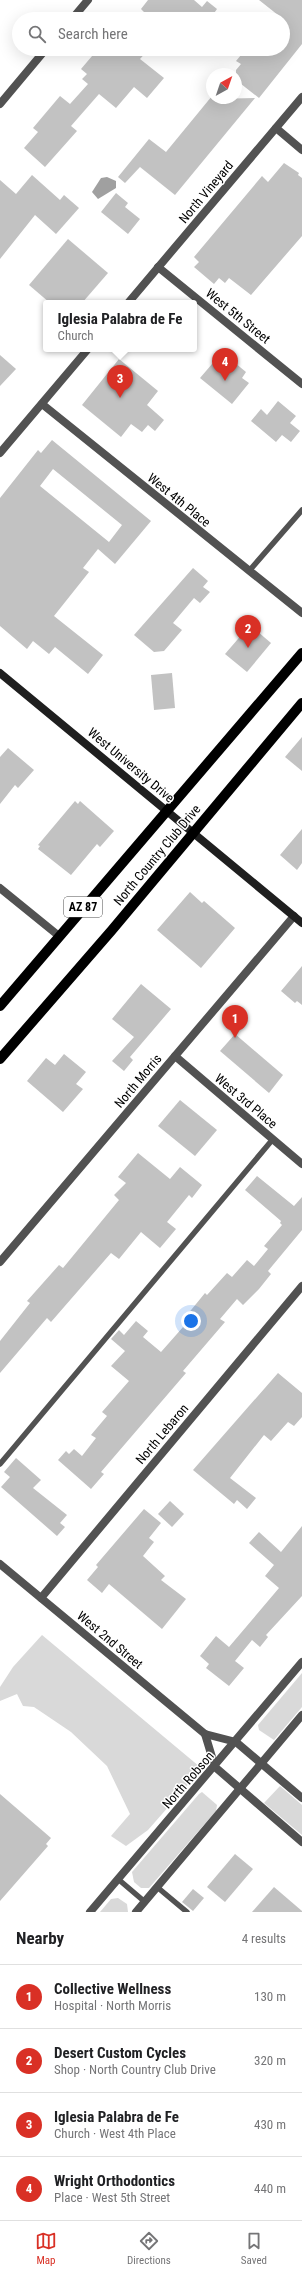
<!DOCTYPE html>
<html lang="en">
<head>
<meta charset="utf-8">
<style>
	:root { --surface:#fff; --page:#f6f6f6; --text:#202124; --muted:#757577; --line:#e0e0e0; --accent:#d93025 }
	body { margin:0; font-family:"Roboto Condensed",sans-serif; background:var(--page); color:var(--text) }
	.compass { position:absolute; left:206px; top:68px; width:36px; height:36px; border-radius:50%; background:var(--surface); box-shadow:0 4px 16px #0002; rotate:40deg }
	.you { position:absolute; left:191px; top:1321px; width:14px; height:14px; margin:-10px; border:3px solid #fff; border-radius:50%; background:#1a73e8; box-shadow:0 0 0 6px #1a73e833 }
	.badge { display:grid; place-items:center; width:26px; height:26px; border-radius:50%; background:var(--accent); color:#fff; font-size:13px; font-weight:700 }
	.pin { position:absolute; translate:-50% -33px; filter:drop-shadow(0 1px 2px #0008) }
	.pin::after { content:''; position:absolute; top:21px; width:14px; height:12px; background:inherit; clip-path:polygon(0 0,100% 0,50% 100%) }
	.popup { position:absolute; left:43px; top:300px; width:154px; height:52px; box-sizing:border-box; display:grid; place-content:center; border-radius:4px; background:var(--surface); filter:drop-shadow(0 1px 3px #0005); font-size:13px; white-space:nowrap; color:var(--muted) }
	.popup b { font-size:15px; color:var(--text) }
	.popup::after { content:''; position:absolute; left:50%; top:100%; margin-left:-8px; border:8px solid transparent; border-top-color:var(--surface) }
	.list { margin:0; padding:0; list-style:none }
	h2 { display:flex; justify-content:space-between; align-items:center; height:52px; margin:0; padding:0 16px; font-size:17px }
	h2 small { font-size:13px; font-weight:400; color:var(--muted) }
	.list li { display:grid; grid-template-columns:26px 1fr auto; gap:12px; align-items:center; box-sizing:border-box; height:64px; padding:0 16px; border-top:1px solid var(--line) }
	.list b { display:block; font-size:15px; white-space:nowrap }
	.list p { margin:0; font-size:13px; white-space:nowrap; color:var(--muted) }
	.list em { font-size:13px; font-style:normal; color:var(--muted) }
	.icon { flex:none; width:22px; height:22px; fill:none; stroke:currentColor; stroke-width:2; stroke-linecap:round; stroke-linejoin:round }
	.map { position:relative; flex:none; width:302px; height:1912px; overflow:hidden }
	.search { position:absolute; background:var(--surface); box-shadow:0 4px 16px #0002; left:12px; right:12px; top:12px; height:44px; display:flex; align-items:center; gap:10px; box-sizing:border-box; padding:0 14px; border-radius:22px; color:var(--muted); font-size:15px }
	.sheet { height:308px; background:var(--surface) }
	nav { display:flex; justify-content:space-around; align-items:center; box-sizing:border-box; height:56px; border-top:1px solid var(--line); background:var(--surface); font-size:11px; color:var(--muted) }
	nav a { display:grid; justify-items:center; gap:2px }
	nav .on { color:var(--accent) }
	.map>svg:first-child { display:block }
	.green { fill:#d9d9d9 }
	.water { fill:#a0a0a0 }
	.building { fill:#c2c2c2; fill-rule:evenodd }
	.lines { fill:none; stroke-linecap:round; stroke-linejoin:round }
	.service { stroke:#525252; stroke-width:5.5 }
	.minor { stroke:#525252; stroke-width:8 }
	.secondary { stroke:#1f1f1f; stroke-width:8 }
	.primary { stroke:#000; stroke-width:10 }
	.labels { text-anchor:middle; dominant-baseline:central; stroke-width:3; stroke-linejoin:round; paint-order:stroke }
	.shield { fill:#fff; stroke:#4c4c4c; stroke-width:1 }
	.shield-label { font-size:12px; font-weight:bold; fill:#000 }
	.street-label { font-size:13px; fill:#000; stroke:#fff }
</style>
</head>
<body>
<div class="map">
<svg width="302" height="1912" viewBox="0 0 302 1912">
	<rect width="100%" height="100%" fill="#fff"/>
	<g class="green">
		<path d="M42,1635L200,1767L198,1773L148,1830L126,1846L111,1836L130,1814L107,1766L71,1732L34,1707L23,1706L17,1694L0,1701V1687L13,1667Z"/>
		<path d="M302,1673V1707L274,1740L259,1730L258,1725Z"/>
		<path d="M280,1786L302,1805V1835L264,1803Z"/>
		<path d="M202,1792L217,1805L216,1811L149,1888H141L134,1882L132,1872L199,1794Z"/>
		<path d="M118,1898L127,1904L128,1912H100L111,1899Z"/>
	</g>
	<path class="water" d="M107,177L116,181V188L98,199L92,192L101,178Z"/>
	<g class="building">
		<path d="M148,0H194L202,7L207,1L217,9L212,16L215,19H141L146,14L141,9Z"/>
		<path d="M259,0H302V44L259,98L236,80V70L241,64L236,61L246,49H283V19Z"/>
		<path d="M98,49H149L140,59L164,78L147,98L134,87L116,108L99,94L71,126L77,131L45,167L24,148L38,132L33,128L60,96L70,104L88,84L82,79L87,74L81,69Z"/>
		<path d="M212,96V99L255,98L175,195L140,167L125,183L118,177L149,139L166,152Z"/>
		<path d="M284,163L299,173L298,175L302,178V236L251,295L229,278L225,283L219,278L214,284L194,267L199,262L194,257L262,176L268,182Z"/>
		<path d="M32,175L60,200L64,195L79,208L56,234L35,215L0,259V180L16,194Z"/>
		<path d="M116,193L128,203L125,207L140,219L128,234L101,212Z"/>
		<path d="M68,239L108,273L82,303H50L29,285Z"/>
		<path d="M0,355L16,369L0,386Z"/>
		<path d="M218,357L225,363L229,358L246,372L242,378L249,383L232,404L200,378Z"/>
		<path d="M119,359L158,391L147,405L164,420L155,431L148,425L142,432L131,424L121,437L82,405Z"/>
		<path d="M278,401L296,416L290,423L300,431L291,442L282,435L276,442L251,421L261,409L267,415Z"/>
		<path d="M52,440L151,521L115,564L98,549L83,568L89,572L54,616L103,655L88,674L55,647L49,654L33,641L27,649L0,626V498L38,450L41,453ZM53,469L122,525L109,542L40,486Z"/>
		<path d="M193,568L208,581L203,587L210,592L200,603L194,598L173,623L182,630L164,651L154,652L134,635Z"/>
		<path d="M250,625L271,643L247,672L225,654Z"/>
		<path d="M172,673L175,708L154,710L151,675Z"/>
		<path d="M302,737V771L285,757Z"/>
		<path d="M8,748L34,770L18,788L15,785L0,804V757Z"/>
		<path d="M75,801L78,804L80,801L114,831L100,847L97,844L71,875L38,849L40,846L38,845Z"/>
		<path d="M302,829V863L297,870L280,855Z"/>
		<path d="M190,892L202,903L204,901L235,928L201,968L157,930Z"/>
		<path d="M302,966V1005L297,1001L295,1003L281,991Z"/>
		<path d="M141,984L171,1009L130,1057L133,1060L124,1071L112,1061L134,1037L112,1019Z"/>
		<path d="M235,1034L283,1075L269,1093L220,1051Z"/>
		<path d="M64,1054L86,1072L76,1084L83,1089L63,1112L27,1081L46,1058L55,1065Z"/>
		<path d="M180,1100L217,1130L195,1156L158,1126Z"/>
		<path d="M138,1153L170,1179L180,1167L202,1185L192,1198L189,1195L167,1222L176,1229L160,1248L141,1232L119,1259L111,1253L51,1322L47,1318L0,1373V1341L30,1303L27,1301L59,1265L63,1268L119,1200L114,1195L126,1183L118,1177Z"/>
		<path d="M257,1176L294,1206L302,1197V1230L268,1271L271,1274L259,1289L243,1305L237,1299L220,1319L225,1322L183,1371L186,1373L101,1472L104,1474L91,1489L58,1460L66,1451L69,1454L74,1449L82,1456L96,1438L91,1435L107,1416L102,1412L129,1381L111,1366L125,1351L111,1339L119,1330L124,1335L136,1321L148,1331L143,1337L161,1352L191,1318L187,1315L205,1293L207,1295L227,1273L232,1277L247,1260L254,1266L268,1249L264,1246L282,1225L280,1223L281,1221L245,1190Z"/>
		<path d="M278,1373L302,1393V1417L294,1426L288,1422L271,1441L264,1435L230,1478L256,1498L247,1509L237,1500L234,1504L193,1470Z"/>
		<path d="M16,1458L41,1480L33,1488L67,1515L60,1523L65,1527L57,1536L1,1487L10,1477L4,1472Z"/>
		<path d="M170,1501L184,1514L172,1527L158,1514Z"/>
		<path d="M144,1509L161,1523L149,1538L154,1542L143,1556L165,1576L161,1580L186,1599L162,1629L109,1584L102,1593L87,1580L98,1567L96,1565Z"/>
		<path d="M302,1526V1596L266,1635L268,1637L260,1647L252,1640L235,1661L244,1668L229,1686L206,1668L209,1664L200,1656L216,1636L229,1647L279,1588L265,1576L274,1565L249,1543L259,1532L281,1552Z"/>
		<path d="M0,1794L51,1838L46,1844L48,1846L0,1901Z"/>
		<path d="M235,1854L253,1869L225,1902L207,1887Z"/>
		<path d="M274,1887L302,1911V1912H252Z"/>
		<path d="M193,1889L204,1898L193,1911L182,1902Z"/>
	</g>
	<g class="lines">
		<g class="service">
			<path d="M249,571L302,510"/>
			<path d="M0,1464L273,1139"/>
			<path d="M118,1879L145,1902"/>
			<path d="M157,1887L187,1912"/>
		</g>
		<g class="minor">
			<path d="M72,19L88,0"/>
			<path d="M0,104L46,49"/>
			<path d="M276,128L302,150"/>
			<path d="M158,267L302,384"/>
			<path d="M128,303L302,97"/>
			<path d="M42,404L302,613"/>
			<path d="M0,453L88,349"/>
			<path d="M0,888L59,936"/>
			<path d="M175,1056L302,1164"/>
			<path d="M0,1262L294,916"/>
			<path d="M0,1564L205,1734L236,1742L302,1798"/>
			<path d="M41,1598L302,1286"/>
			<path d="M205,1734L215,1767L302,1842"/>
			<path d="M90,1912L302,1662"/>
			<path d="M136,1912L302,1715"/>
		</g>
		<path class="secondary" d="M0,673L302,923"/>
		<g class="primary">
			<path d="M0,1006L302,653"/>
			<path d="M0,1059L112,930L302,703"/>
		</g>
	</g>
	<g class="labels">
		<rect class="shield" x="64" y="897" width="38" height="20" rx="3"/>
		<g class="shield-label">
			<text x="83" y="907">AZ 87</text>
		</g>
		<g class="street-label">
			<text transform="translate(206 192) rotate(-50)">North Vineyard</text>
			<text transform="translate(238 316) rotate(39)">West 5th Street</text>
			<text transform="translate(179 500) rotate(39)">West 4th Place</text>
			<text transform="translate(131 765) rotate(40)">West University Drive</text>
			<text transform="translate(157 855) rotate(-50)">North Country Club Drive</text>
			<text transform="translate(138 1081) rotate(-50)">North Morris</text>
			<text transform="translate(246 1101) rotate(40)">West 3rd Place</text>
			<text transform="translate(162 1434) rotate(-50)">North Lebaron</text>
			<text transform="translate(110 1640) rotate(40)">West 2nd Street</text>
			<text transform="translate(188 1780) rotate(-49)">North Robson</text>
		</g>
	</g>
</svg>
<svg class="compass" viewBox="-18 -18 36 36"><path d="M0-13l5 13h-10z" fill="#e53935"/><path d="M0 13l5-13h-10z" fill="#757577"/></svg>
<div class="you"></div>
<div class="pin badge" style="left:235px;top:1038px">1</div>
<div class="pin badge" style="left:248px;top:648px">2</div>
<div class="pin badge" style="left:120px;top:398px">3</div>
<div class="popup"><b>Iglesia Palabra de Fe</b>Church</div>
<div class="pin badge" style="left:225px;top:381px">4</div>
<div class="search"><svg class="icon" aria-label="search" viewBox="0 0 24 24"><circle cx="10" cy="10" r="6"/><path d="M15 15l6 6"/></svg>Search here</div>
</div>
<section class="sheet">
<h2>Nearby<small>4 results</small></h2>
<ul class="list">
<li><span class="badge">1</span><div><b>Collective Wellness</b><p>Hospital · North Morris</p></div><em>130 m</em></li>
<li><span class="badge">2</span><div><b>Desert Custom Cycles</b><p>Shop · North Country Club Drive</p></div><em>320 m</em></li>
<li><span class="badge">3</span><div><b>Iglesia Palabra de Fe</b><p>Church · West 4th Place</p></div><em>430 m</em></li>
<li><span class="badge">4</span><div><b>Wright Orthodontics</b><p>Place · West 5th Street</p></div><em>440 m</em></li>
</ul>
</section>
<nav>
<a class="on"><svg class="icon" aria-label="map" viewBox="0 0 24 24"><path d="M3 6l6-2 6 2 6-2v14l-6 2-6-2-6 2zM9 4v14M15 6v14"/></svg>Map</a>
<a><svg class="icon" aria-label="directions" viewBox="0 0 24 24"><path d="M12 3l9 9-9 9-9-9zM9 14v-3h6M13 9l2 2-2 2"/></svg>Directions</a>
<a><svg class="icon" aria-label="saved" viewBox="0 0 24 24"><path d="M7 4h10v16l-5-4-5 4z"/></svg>Saved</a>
</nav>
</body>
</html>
